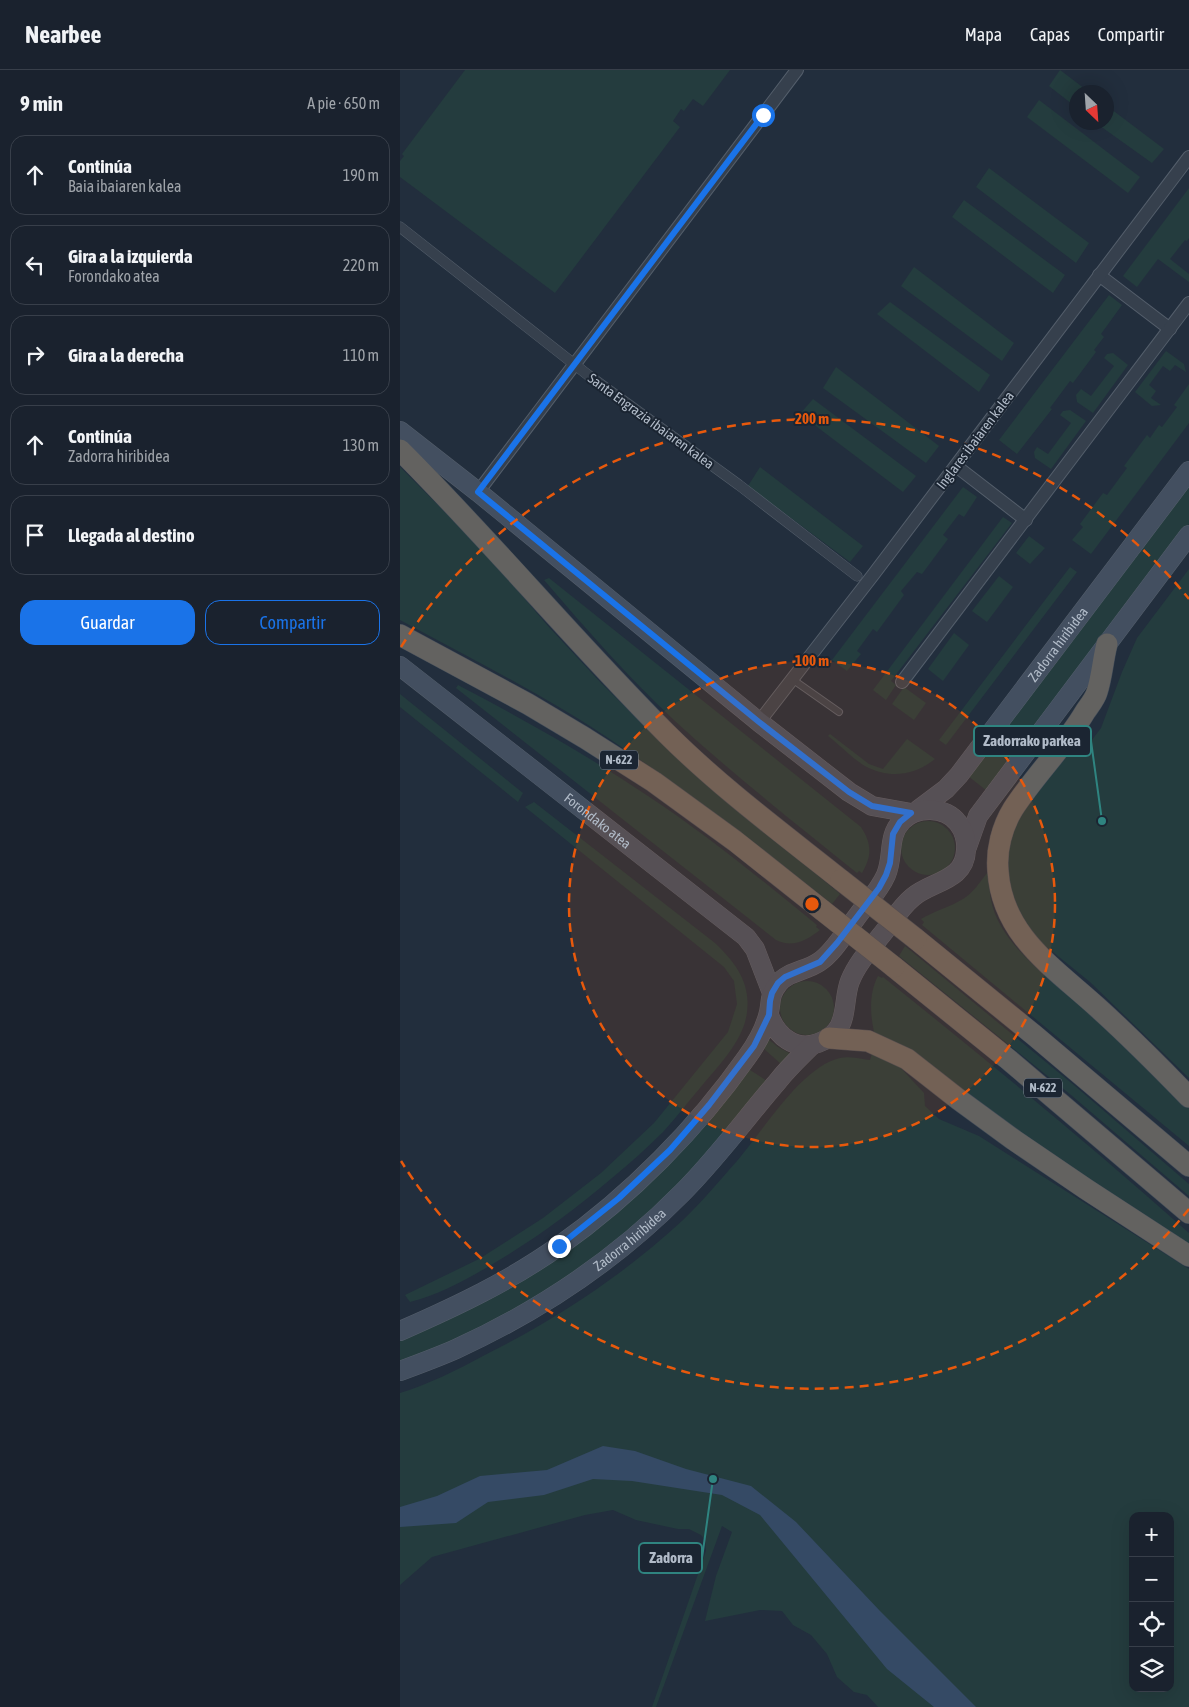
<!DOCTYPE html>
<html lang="es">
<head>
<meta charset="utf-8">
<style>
	:root { --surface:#1a222e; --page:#272f3a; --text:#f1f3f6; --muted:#9fa4aa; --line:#383f4a; --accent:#1a73e8 }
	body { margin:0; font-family:"Asap Condensed",sans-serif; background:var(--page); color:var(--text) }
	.controls { position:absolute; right:15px; bottom:15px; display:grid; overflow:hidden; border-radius:10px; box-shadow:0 5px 20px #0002 }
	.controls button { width:45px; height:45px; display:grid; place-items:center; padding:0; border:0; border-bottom:1px solid var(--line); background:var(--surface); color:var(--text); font:25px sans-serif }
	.compass { position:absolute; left:669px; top:15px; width:45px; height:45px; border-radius:50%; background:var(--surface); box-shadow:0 5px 20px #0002; rotate:155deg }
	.stop { position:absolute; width:15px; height:15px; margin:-11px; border:4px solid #1a73e8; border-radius:50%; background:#fff }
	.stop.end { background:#1a73e8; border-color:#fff; box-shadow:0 1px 5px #0008 }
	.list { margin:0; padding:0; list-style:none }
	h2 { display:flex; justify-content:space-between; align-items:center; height:65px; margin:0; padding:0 20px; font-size:21px }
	h2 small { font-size:16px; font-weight:400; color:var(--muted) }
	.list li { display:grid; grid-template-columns:32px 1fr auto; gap:15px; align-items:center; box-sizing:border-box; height:80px; margin:0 10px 10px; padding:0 10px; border:1px solid var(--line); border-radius:15px }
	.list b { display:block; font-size:19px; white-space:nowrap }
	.list p { margin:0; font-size:16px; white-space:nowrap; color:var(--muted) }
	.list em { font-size:16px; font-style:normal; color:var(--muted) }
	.actions { display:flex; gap:10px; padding:15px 20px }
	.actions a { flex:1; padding:11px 0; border:1px solid var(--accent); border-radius:15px; text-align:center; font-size:18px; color:var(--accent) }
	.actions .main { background:var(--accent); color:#fff }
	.icon { flex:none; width:28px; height:28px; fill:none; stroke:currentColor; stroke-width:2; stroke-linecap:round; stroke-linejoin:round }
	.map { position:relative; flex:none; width:789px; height:1637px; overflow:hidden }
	header { display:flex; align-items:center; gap:30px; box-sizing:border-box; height:70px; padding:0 25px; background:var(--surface); border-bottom:1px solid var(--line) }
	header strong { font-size:24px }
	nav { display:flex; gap:28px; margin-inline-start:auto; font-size:18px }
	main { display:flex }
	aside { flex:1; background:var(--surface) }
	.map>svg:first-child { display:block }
	.green { fill:#243c3e; fill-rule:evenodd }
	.water { fill:#354a65 }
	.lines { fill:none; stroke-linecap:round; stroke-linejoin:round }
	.service-casing { stroke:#545e6b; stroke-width:8 }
	.pedestrian-casing { stroke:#545e6b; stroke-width:11 }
	.minor-casing { stroke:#545e6b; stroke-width:14 }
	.secondary-casing { stroke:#545e6b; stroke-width:20 }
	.trunk-casing { stroke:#414b58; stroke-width:22 }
	.service { stroke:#36404d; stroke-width:6 }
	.pedestrian { stroke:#36404d; stroke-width:10 }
	.minor { stroke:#36404d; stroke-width:12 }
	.secondary { stroke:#434f60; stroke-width:19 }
	.trunk { stroke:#636260; stroke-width:21 }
	.trunk-bridge-casing { stroke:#414b58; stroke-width:22; stroke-linecap:butt }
	.trunk-bridge { stroke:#636260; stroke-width:21 }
	.route { stroke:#1a73e8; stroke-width:6 }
	.ring { fill:none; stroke:#e8590c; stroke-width:2.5; stroke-dasharray:9 6 }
	.labels { text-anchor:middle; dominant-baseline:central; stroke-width:4; stroke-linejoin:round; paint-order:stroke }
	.shield { fill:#1b2532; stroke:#848e9b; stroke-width:1 }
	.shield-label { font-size:12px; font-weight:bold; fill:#b1bbc8 }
	.street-label { font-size:14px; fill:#b1bbc8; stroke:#1b2532 }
	.centre { fill:#e8590c; stroke:#1b2532; stroke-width:2.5 }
	.ring-label { font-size:15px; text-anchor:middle; font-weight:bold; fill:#e8590c; stroke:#1b2532; stroke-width:4; stroke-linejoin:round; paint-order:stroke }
	.leader { fill:none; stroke:#2f8480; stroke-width:2 }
	.callout-dot { fill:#2f8480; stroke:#1b2532; stroke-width:2 }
	.callout { fill:#1b2532; stroke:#2f8480; stroke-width:2 }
	.callout-label { font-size:15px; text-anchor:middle; font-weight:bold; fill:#b1bbc8 }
</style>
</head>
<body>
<header>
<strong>Nearbee</strong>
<nav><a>Mapa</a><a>Capas</a><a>Compartir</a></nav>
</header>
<main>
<aside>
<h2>9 min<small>A pie · 650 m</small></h2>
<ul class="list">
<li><svg class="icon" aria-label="ahead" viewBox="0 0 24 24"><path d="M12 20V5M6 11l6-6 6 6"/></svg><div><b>Continúa</b><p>Baia ibaiaren kalea</p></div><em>190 m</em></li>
<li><svg class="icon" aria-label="left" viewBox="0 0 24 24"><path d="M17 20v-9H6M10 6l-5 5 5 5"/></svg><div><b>Gira a la izquierda</b><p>Forondako atea</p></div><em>220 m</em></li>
<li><svg class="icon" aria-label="right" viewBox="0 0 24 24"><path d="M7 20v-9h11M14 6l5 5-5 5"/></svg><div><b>Gira a la derecha</b></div><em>110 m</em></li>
<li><svg class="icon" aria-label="ahead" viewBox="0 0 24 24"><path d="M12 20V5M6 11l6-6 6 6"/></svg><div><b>Continúa</b><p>Zadorra hiribidea</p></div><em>130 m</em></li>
<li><svg class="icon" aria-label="arrive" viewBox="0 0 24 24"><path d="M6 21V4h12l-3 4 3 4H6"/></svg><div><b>Llegada al destino</b></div></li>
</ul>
<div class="actions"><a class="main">Guardar</a><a>Compartir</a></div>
</aside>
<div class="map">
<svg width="789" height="1637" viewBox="0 0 789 1637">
	<rect width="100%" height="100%" fill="#222e3d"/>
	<g class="green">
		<path d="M65,0H330L303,36L293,29L284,41L281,39L273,51L280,57L155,223L0,107V91L4,86L2,84Z"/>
		<path d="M660,0L689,22H676V37L649,16Z"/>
		<path d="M639,30L740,107L728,123L627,47Z"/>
		<path d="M707,36L764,79L752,93L696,53L706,52Z"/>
		<path d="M589,98L689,173L676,193L576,117Z"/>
		<path d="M789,118V168L787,171L785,170L770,189L789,204V212L758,189L737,217L723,206Z"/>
		<path d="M564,130L665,205L653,223L552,147Z"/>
		<path d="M514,197L614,273L602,291L501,216Z"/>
		<path d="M709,225L722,235L701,264L704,267L694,280L696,282L673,313L670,311L650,338L652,339L617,384L599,370Z"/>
		<path d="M490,232L590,305L579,322L477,244Z"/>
		<path d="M766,281L784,294L786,302L775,295L770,301L763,296L749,315L756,321L751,328L761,335L752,336L735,322Z"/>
		<path d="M713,283L728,295L693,343L677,332L676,325L681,319L691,326L714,296L704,288L707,284Z"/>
		<path d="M436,297L539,376L526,393L423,318Z"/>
		<path d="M789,314V353L691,484L672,470L683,457L680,454L703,423L707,425L727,398L724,396L747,365L750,368L759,355L762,357L777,337L774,335Z"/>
		<path d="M413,329L516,406L503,422L400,344Z"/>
		<path d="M670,340L686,351L651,399L635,388L634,382L637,377L648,384L671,353L660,345L663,341Z"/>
		<path d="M0,397L42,439L94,493L148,556L201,613L276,687L440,824L432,834C362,780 293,725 220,676C150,628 74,590 0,550Z"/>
		<path d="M360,397L463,476L450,492L348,416Z"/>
		<path d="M789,414V454L587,721L568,706Z"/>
		<path d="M563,417L577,427L564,447L559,444L543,465L548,469L522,504L517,502L501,521L504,525L477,562L473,559L457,581L461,584L447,601L432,590Z"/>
		<path d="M603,447L612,453L491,611L496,615L486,630L473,620Z"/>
		<path d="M629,466L645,478L630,494L616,483Z"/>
		<path d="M670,497L677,502L546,675L539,670Z"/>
		<path d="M789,499V1008L690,912L627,861L608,822V776L618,744L669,676L682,683L701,658L722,602L737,568Z"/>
		<path d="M599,506L613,517L587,552L572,541Z"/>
		<path d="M149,508L461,757C472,774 472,786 462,803L459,801L457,803C396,754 334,705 276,652C229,608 186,559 144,510Z"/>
		<path d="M554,563L569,575L543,611L528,599Z"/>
		<path d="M58,615C123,649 187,685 248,726C307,765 362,810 417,855L416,857L420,860C406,871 392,878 376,870L56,618Z"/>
		<path d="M504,617L526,633L514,650L492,634Z"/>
		<path d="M0,624L123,723L118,732L0,637Z"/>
		<path d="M430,664L469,694L483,699L507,669L535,689C514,706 489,709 465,696C454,690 439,674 428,666Z"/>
		<path d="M134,732L315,873C335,892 351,913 347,942C344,971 317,997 300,1018C287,1033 276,1048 263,1062C247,1078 230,1093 212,1108C172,1142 131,1172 86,1198C61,1212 38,1225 10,1232L5,1225L79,1189L143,1148L201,1103L254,1053L328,962L337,934L334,911L324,897L125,737Z"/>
		<circle cx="528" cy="778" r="27"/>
		<path d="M587,803H590C590,812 589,822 591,830C601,882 668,921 705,954C734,980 761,1010 789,1037V1076L522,855L524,852L521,849C534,841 550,837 563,829C573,823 580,812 587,803Z"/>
		<path d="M505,876L675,1016L789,1114V1126L671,1025L499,886Z"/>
		<path d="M478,906L482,908L483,907C587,990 690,1075 789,1163V1178L474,962C470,943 469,923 478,906Z"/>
		<circle cx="407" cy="938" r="27"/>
		<path d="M367,968L378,977L391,984L381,994L363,978Z"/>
		<path d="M472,983L497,994L524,1023L525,1036L539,1049L579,1066L789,1199V1637H478L467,1625L454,1622L437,1607L427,1584L411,1565L393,1555L382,1541L360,1540L305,1551L316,1506L332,1462L322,1456L256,1637H252L306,1481L305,1470L301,1465L289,1459H278L236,1450L213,1440L185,1445L32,1487L0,1515V1323C29,1314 57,1300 83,1286C155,1250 224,1205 283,1150C302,1132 319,1111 337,1091C362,1062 402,996 440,988C450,986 460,989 470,990ZM733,1446H770V1618H733Z"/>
		<path d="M347,998L367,1011L279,1118L194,1190L127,1233L72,1262L0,1294V1269L125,1206Z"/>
	</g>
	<path class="water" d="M203,1376L235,1381L286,1399L351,1416L396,1452L480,1541L576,1637H534L487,1599L360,1445L322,1425L232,1411L193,1409L144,1425L88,1432L56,1453L0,1457V1437L37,1426L80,1406L147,1400Z"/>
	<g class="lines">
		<g class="service-casing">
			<path id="service" d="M392,609L439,642"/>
		</g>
		<g class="pedestrian-casing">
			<path id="pedestrian" d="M0,157L188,305L339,415L457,506"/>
		</g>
		<g class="minor-casing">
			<g id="minor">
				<path d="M699,205L770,259"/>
				<path d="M556,396L626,450"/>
				<path d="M78,422L397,0"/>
				<path d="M502,612L789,233"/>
				<path d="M359,652L473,505L789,87"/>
			</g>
		</g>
		<g class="secondary-casing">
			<g id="secondary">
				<path d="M0,361L78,422L359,652L449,722L472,736L511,743"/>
				<path id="s1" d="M0,596L346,867L355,879L372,923"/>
				<path id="s2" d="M518,740L546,719L559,705L789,401"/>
				<path d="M567,777L578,746L789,465"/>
				<path d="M0,1261C55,1237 110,1211 159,1176C230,1126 297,1058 347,987C355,976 364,960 368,946C372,934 368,926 378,914C388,901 406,901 419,892C434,882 445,862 456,848C466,834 479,821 486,805C494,787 487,766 502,751C516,736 545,736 558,753C564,760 567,771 566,780C565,811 532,811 513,827C502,836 495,847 487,858C474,875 458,891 450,911C444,926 447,948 437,960C432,967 426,970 418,973C395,982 376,965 369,945"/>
				<path id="s3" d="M0,1301C19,1294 38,1287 56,1279C139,1241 218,1188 282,1123C317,1088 346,1048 378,1011C388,998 400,987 412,975"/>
			</g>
		</g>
		<g class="trunk-casing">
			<g id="trunk">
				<path d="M0,380C92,472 175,572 267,664C320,717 382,763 441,810"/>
				<path d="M0,565L128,634L185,668L254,712L335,771L422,840"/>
				<path d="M707,574C703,589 702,607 697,622C695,629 689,636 685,642C665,676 635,705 613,739C602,757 596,780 598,801C602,865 653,897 697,937C729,966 759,996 789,1027"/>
				<path d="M516,869L634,965L789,1096"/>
				<path d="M494,897L609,990L789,1143"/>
				<path d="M429,968L468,971L507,989L558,1029L614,1070L686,1119L789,1186"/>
			</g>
		</g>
		<use href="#service" class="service"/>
		<use href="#pedestrian" class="pedestrian"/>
		<use href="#minor" class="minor"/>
		<use href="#secondary" class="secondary"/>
		<use href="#trunk" class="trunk"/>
		<g class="trunk-bridge-casing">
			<g id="trunk-bridge">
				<path d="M441,810L516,869"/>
				<path d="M422,840L494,897"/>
			</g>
		</g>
		<use href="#trunk-bridge" class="trunk-bridge"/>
	</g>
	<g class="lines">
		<path class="route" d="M159,1176L219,1128L270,1080L309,1035L354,976L369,945L370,931L372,923L378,913L385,907L420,892L437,873L479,818L486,805L490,793L493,764L500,752L511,743L472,736L449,722L359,652L78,422L363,45"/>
	</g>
	<circle cx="412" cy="834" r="243" fill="#e8590c" fill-opacity=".12"/>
	<g class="ring">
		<circle cx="412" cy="834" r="243"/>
		<path d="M789 1139A485 485 0 0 1 1 1091M1 577A485 485 0 0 1 789 529"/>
	</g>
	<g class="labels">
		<g class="shield">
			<rect x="200" y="680.5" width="38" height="19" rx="4"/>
			<rect x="624" y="1008.5" width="38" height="19" rx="4"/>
		</g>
		<g class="shield-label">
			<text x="219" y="690">N-622</text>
			<text x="643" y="1018">N-622</text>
		</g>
		<g class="street-label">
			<text transform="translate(251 351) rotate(36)">Santa Engrazia ibaiaren kalea</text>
			<text transform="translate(575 370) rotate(-53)">Inglares ibaiaren kalea</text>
			<text stroke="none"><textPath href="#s2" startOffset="218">Zadorra hiribidea</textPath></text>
			<text stroke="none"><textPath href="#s1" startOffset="251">Forondako atea</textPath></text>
			<text stroke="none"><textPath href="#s3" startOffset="266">Zadorra hiribidea</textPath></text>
		</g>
	</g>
	<circle cx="412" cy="834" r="8" class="centre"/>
	<g class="ring-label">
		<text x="412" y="354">200 m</text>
		<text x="412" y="596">100 m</text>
	</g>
	<path class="leader" d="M702 751L691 671M313 1409L302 1488"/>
	<g class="callout-dot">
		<circle cx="702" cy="751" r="5"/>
		<circle cx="313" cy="1409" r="5"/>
	</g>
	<g class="callout">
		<rect x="574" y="656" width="117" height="30" rx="5"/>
		<rect x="239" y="1473" width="63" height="30" rx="5"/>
	</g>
	<g class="callout-label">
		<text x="632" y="676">Zadorrako parkea</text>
		<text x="271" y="1493">Zadorra</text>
	</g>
</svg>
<div class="controls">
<button>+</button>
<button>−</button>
<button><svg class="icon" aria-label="locate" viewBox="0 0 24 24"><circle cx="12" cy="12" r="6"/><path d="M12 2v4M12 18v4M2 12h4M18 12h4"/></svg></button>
<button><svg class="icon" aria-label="layers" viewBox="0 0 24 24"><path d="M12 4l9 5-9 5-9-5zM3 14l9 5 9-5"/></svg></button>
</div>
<svg class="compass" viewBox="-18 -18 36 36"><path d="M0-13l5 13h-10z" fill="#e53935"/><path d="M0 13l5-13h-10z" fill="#9fa4aa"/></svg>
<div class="stop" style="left:363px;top:45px"></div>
<div class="stop end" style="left:159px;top:1176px"></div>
</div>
</main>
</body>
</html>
